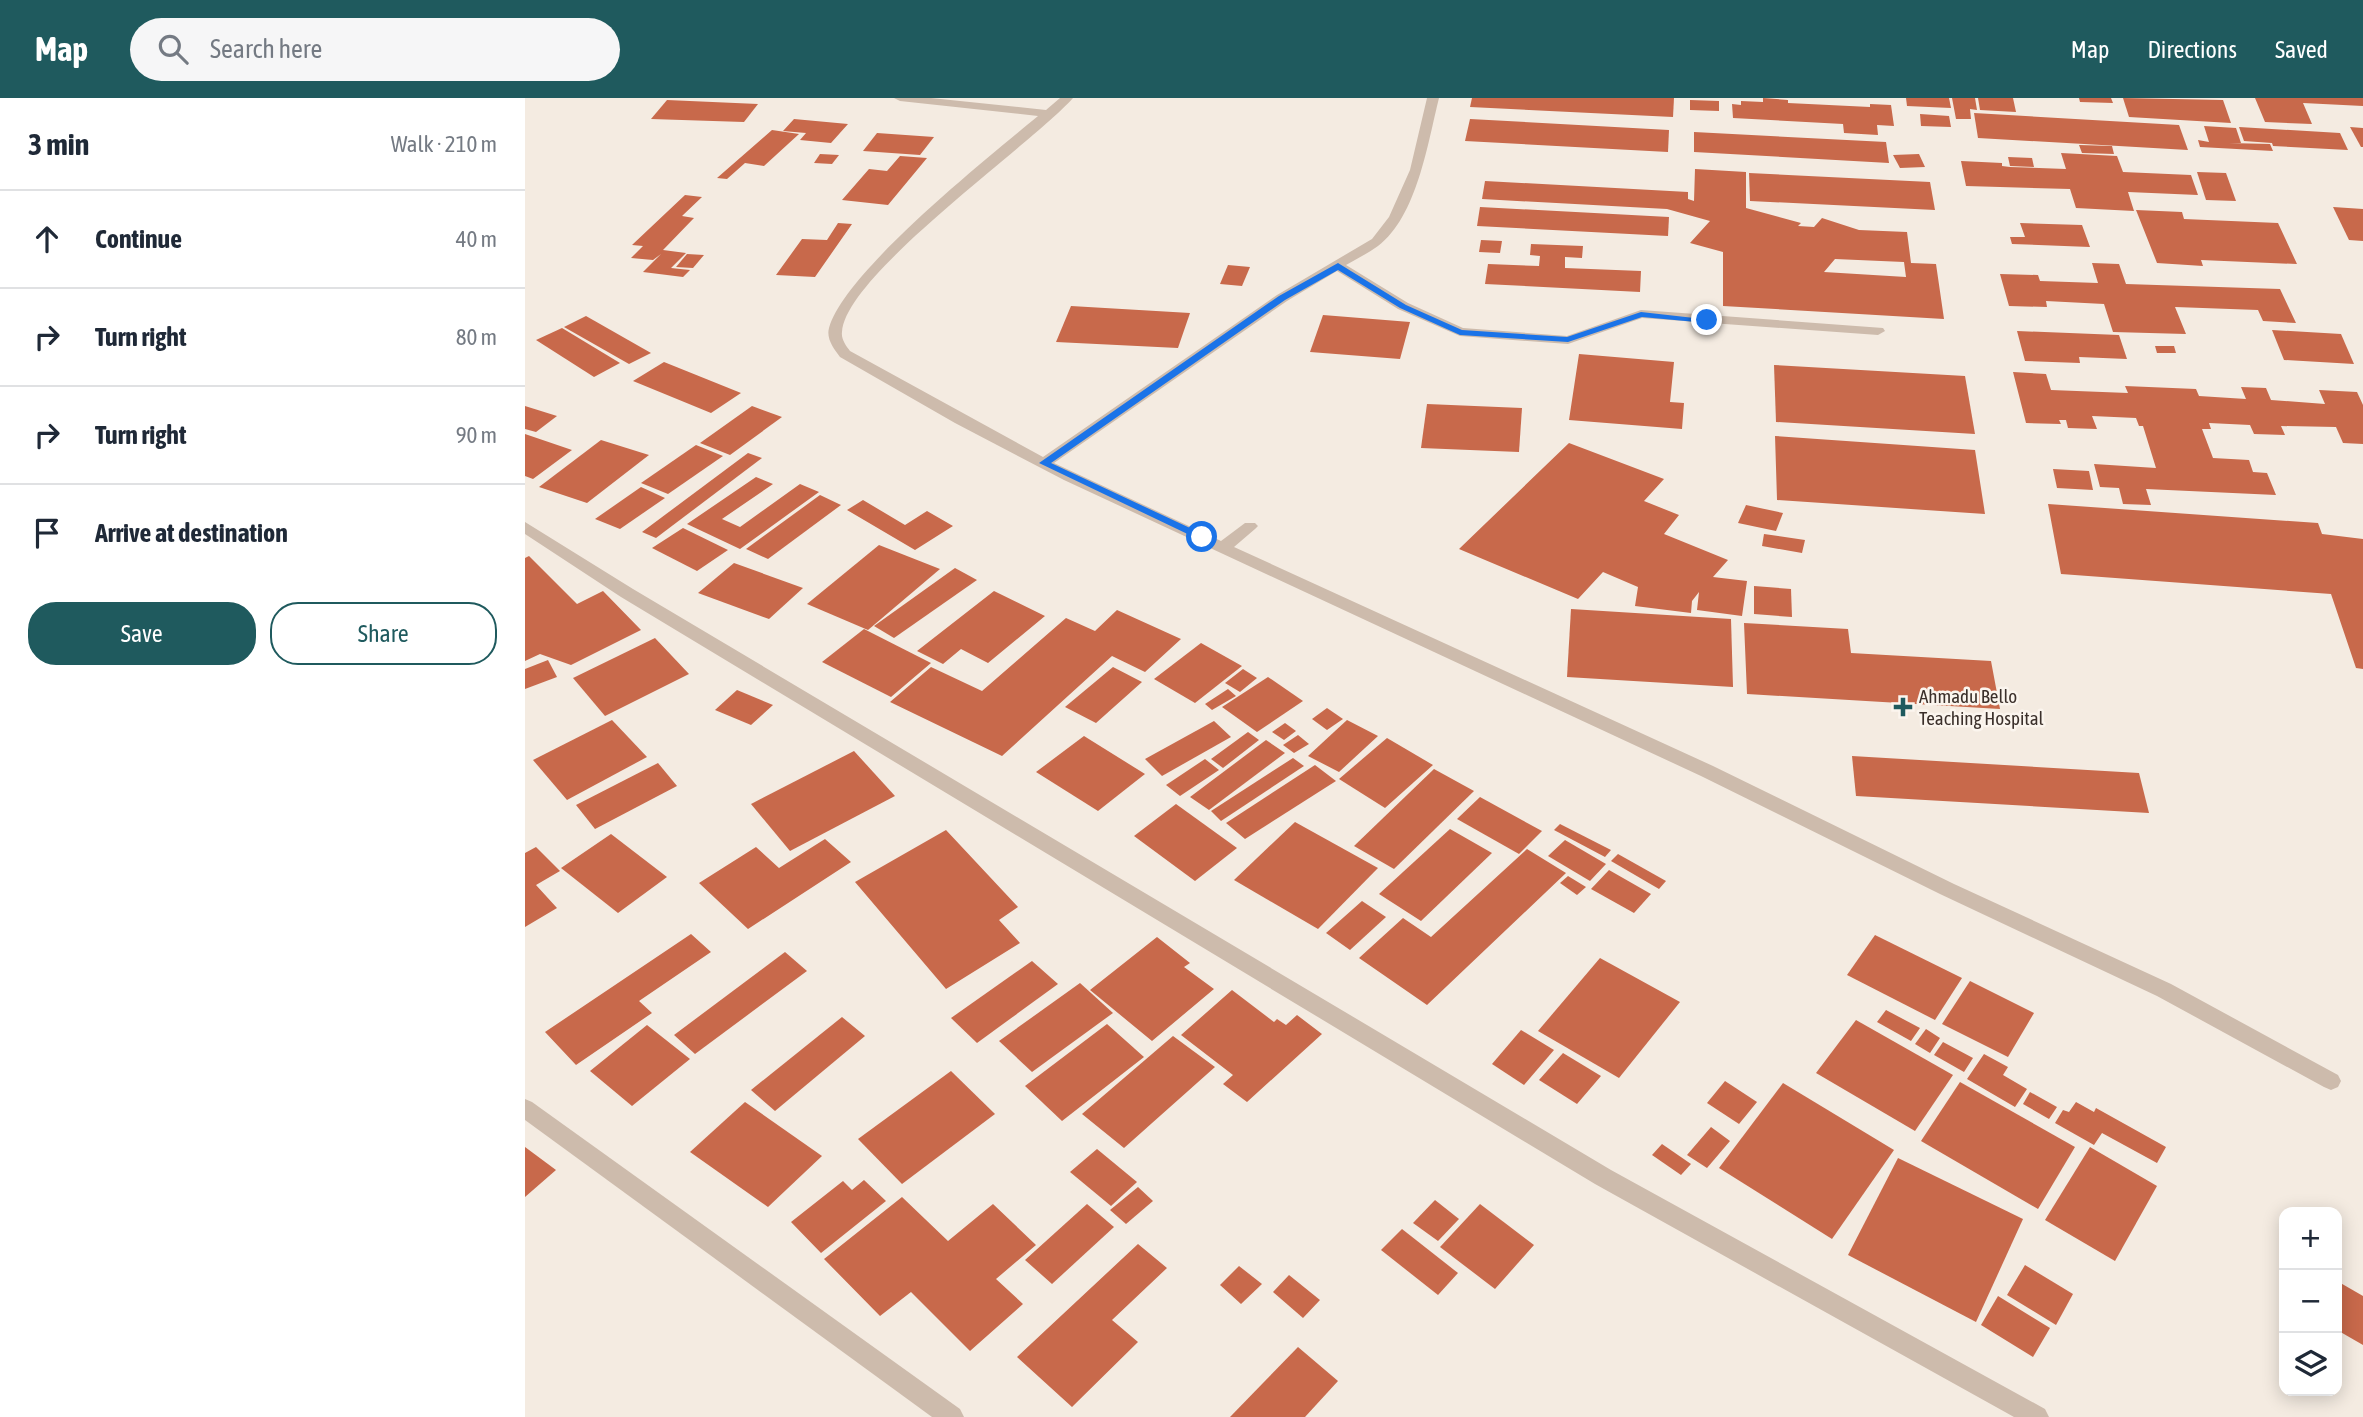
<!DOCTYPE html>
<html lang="en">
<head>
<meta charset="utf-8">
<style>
	:root { --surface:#fff; --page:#f6f6f7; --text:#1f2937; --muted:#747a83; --line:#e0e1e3; --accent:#1f5a5e }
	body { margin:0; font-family:"Asap Condensed",sans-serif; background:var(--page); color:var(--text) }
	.controls { position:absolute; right:21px; bottom:21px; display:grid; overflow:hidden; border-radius:14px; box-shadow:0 4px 18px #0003 }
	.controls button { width:63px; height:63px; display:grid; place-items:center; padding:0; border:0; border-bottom:2px solid var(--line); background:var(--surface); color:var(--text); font:35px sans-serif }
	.stop { position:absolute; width:21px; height:21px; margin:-16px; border:5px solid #1a73e8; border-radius:50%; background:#fff }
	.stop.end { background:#1a73e8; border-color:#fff; box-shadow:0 2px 7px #0008 }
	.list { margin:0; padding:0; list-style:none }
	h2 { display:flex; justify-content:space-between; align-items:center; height:91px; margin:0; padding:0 28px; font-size:30px }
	h2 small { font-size:23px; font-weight:400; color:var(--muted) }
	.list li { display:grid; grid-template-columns:46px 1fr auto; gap:21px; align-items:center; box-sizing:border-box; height:98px; padding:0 28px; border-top:2px solid var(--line) }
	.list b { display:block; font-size:26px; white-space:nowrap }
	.list em { font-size:23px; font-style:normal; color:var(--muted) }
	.actions { display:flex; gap:14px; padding:21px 28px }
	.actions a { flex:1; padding:16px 0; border:2px solid var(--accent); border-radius:28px; text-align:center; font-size:24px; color:var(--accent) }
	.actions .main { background:var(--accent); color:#fff }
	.icon { flex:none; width:38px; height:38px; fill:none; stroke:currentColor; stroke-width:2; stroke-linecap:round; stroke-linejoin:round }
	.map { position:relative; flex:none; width:1838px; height:1319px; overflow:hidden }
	header { display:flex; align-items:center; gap:42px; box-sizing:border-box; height:98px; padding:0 35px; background:var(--accent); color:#fff }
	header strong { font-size:33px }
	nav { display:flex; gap:38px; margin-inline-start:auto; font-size:24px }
	.search { width:490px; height:63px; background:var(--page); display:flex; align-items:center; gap:18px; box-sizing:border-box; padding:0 24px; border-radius:38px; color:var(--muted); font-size:26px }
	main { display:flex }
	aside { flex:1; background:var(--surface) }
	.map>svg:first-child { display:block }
	.building { fill:#c8694b; fill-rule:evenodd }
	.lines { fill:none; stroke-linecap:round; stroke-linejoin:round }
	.minor { fill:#cdbbac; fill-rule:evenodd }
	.route { fill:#1a73e8 }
	.poi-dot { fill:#1f5a5e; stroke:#fbf5ee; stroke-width:2.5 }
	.labels { text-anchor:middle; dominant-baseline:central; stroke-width:5; stroke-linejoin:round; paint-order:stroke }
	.poi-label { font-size:19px; fill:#3b302b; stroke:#fbf5ee; text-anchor:start }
</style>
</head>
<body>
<header>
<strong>Map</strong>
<div class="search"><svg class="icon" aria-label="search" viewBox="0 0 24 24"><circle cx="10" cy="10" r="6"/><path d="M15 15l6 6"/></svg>Search here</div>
<nav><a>Map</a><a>Directions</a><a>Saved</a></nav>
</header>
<main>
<aside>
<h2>3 min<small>Walk · 210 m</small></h2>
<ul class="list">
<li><svg class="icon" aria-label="ahead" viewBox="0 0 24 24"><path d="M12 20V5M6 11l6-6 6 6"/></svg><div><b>Continue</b></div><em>40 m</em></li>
<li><svg class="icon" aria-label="right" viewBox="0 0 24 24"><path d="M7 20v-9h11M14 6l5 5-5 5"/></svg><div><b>Turn right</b></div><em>80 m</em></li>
<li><svg class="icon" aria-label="right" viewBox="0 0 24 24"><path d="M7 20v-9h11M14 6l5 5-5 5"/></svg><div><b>Turn right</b></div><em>90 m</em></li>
<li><svg class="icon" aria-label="arrive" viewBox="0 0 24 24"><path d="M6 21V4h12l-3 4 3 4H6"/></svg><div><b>Arrive at destination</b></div></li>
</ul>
<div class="actions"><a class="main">Save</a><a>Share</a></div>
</aside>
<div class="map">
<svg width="1838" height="1319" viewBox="0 0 1838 1319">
	<rect width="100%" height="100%" fill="#f4ebe1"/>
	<g class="building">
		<path d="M947,0H1149L1148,19L945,9Z"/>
		<path d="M1238,0L1263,2V5L1345,9V6L1366,7L1369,28L1352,27L1353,37L1319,35L1318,26L1208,20L1207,6L1216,7V3L1238,4Z"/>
		<path d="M1381,0H1424L1426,10L1382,8Z"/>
		<path d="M1427,0H1450L1452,12L1445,11L1446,21H1431Z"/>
		<path d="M1453,0H1488L1491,14L1455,12Z"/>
		<path d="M1554,0H1586L1588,5L1555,4Z"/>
		<path d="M1598,0L1698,2L1706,25L1604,19Z"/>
		<path d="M1730,0H1838V8L1778,5L1787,26L1740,24Z"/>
		<path d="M142,2L233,6L219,24L126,21Z"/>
		<path d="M1165,2L1194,3V13L1165,12Z"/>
		<path d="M1449,15L1654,27L1663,52L1453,40Z"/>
		<path d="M1395,16L1424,18L1426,29L1396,28Z"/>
		<path d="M269,21L323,26L306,45L275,42L281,35L258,33Z"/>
		<path d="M945,21L1144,32L1143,54L940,43Z"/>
		<path d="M1679,28L1711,30L1716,45H1704L1745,46L1748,53L1675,49L1673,42L1684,44Z"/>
		<path d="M1714,29L1815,35L1823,52L1748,48L1747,45L1719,43Z"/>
		<path d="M1825,29L1838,30V49H1836Z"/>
		<path d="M247,32L274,36L239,68L220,65L202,81L192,80Z"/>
		<path d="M1169,34L1361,44L1364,65L1169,54Z"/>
		<path d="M352,35L409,39L395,57L338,53Z"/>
		<path d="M1554,47L1587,48L1589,56L1557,55Z"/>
		<path d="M1536,55L1592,58L1598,74L1666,77L1673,97L1603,94L1609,113L1551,110L1545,91L1441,88L1436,63L1477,65V68L1485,69L1541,71Z"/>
		<path d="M295,56L314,57L307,66L289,65Z"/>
		<path d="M1394,56L1400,69L1375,70L1368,57Z"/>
		<path d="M375,58L402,60L363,107L317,102L344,71L362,73Z"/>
		<path d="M1483,59L1507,60L1509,69L1485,68Z"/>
		<path d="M1170,71L1221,74V110L1276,125L1273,128L1289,129L1297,120L1334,132L1382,134L1386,165L1411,166L1419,221L1198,208V154L1165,145L1185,123L1142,111L957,101L960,83L1163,94V101L1169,103ZM1310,161L1379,164L1381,179L1299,174Z"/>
		<path d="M1672,74L1701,75L1711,103L1681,102Z"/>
		<path d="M1224,75L1405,84L1410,112L1225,103Z"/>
		<path d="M160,97L177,99L157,118L169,120L138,152L161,155L146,170L165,172L158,179L118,174L136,156L128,162L106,160L118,148L107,147Z"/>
		<path d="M955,109L1144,119L1143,138L952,128Z"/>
		<path d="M1808,109L1838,111V143L1824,142Z"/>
		<path d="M1611,112L1657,114L1659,121L1753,125L1772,166L1676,162L1678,168L1632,165Z"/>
		<path d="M313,125L327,126L290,179L251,177L277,141L302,142Z"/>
		<path d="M1495,125L1557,127L1565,149L1487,146L1485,139H1500Z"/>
		<path d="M956,142L977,143L975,155L954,154Z"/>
		<path d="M1006,146L1058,148L1057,160L1040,159V170L1116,173L1115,194L960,186L963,166L1014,168L1015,158L1005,157Z"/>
		<path d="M162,156L179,157L168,170L151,169Z"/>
		<path d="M1567,165L1594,166L1601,186L1755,191L1771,225L1738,223L1733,212L1650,209L1661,236L1588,234L1579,206L1521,203L1522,209L1484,208L1475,176L1513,177L1515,183L1573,185Z"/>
		<path d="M703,167L725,169L717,188L695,186Z"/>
		<path d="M546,208L665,215L653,250L531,244Z"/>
		<path d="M798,217L885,224L875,261L785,254Z"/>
		<path d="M61,218L126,255L104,266L39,229Z"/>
		<path d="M37,230L95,265L69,279L11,242Z"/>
		<path d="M1747,232L1816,236L1829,266L1759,262Z"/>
		<path d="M1492,233L1594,237L1602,261L1554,259L1555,265L1500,263Z"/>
		<path d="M1630,248H1649L1651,255H1632Z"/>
		<path d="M1054,256L1149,264L1145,304L1159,305L1157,331L1044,322Z"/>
		<path d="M139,264L216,295L186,315L108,283Z"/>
		<path d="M1249,267L1440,278L1450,336L1251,324Z"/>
		<path d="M1488,274L1521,276L1526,292L1603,295L1600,288L1671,291L1674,298L1721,301L1716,289L1741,290L1746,302L1800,306L1794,292L1832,294L1838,307V346L1818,345L1811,329L1756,328L1760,337L1729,336L1725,327L1684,325L1686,331H1677L1688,360L1724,362L1728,374L1742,375L1751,397L1621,391L1626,407L1598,406L1594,390L1575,389L1569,366L1631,370L1618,328H1614L1611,320L1567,318L1572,331L1543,330L1541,322H1534L1536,326L1501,325Z"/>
		<path d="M902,306L997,310L994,354L896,350Z"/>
		<path d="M0,308L32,318L11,334L0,331Z"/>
		<path d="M227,308L257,319L205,357L175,345Z"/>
		<path d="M0,336L47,352L8,381L0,378Z"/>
		<path d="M1250,338L1450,352L1460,416L1252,402Z"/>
		<path d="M76,342L124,357L62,405L14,389Z"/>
		<path d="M1044,345L1139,381L1119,403L1154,417L1139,436L1203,462L1188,479L1222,483L1217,518L1172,512L1174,494L1167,503L1166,515L1110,508L1113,489L1078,474L1053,501L934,451Z"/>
		<path d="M171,347L198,358L143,396L116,385Z"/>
		<path d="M223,355L237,360L131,440L117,434Z"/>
		<path d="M1528,371L1564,373L1568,392L1532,390Z"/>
		<path d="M231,379L248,386L197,421L215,429L275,386L294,394L215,451L162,426Z"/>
		<path d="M116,389L140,400L95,431L70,421Z"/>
		<path d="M295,397L316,407L243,461L221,451Z"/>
		<path d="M338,402L380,427L402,413L428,428L390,452L322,412Z"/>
		<path d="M1523,406L1793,425L1797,436L1838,441V571L1831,570L1806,496L1536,476Z"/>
		<path d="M1221,407L1258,415L1251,433L1213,425Z"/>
		<path d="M158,430L203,452L172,473L127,450Z"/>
		<path d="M1239,436L1280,442L1277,455L1237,448Z"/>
		<path d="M354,447L415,471L343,532L282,506Z"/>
		<path d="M4,458L52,506L78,493L116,532L46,567L15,556L0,563V460Z"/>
		<path d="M209,465L278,490L244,521L173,495Z"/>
		<path d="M430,470L452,482L369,540L349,528Z"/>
		<path d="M1229,488L1266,491L1267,519L1229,516Z"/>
		<path d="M469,493L520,518L463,565L436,551L418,566L392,553Z"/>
		<path d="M1046,511L1206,521L1208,589L1042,579Z"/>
		<path d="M592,512L656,541L620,574L587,558L477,658L365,604L406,569L457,593L541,520L570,533Z"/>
		<path d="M1219,525L1323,531L1326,555L1466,563L1475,611L1222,596Z"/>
		<path d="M339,531L406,565L366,599L297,564Z"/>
		<path d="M130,540L164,576L80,618L48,580Z"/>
		<path d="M676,545L717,568L670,605L629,581Z"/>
		<path d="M23,562L32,579L0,591V571Z"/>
		<path d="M588,569L617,584L571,625L540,609Z"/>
		<path d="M718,571L732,580L715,594L700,585Z"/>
		<path d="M743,579L778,603L732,634L697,609Z"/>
		<path d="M703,591L711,598L687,612L680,606Z"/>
		<path d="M212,592L248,607L226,627L190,612Z"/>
		<path d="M802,610L818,621L802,632L787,621Z"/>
		<path d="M87,622L122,659L42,702L8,662Z"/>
		<path d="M822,622L853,638L814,674L783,658Z"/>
		<path d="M689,623L706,639L637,678L620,661Z"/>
		<path d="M760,625L771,633L759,642L747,634Z"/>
		<path d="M723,634L734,642L698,670L686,661Z"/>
		<path d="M773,637L784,646L769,655L758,647Z"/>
		<path d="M559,638L620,676L573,713L511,674Z"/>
		<path d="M862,640L908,667L860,710L814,681Z"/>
		<path d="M741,642L760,655L684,712L665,699Z"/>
		<path d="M329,653L370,698L265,753L226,706Z"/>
		<path d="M1327,658L1614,675L1624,715L1331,698Z"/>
		<path d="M768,660L779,668L696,723L686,713Z"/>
		<path d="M680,661L694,672L655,698L641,687Z"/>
		<path d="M133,665L152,688L70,731L51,707Z"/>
		<path d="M790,667L811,683L720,741L701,725Z"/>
		<path d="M909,671L949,693L869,771L829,748Z"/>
		<path d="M955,699L1017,733L994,756L932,721Z"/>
		<path d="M651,706L712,750L670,783L609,738Z"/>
		<path d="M770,724L853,770L793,831L709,782Z"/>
		<path d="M1035,726L1086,752L1080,759L1029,732Z"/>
		<path d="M925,731L967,755L896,823L854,796Z"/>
		<path d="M421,732L493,809L474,822L495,845L421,891L330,784Z"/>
		<path d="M86,736L142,779L93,815L36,770Z"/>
		<path d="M300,741L326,764L223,831L174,785L231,749L254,770Z"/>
		<path d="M1040,742L1081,766L1065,783L1023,758Z"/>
		<path d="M11,749L35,773L11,787L32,810L0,829V755Z"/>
		<path d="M1002,751L1041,775L902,907L834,860L878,820L906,839Z"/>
		<path d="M1093,756L1141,783L1134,791L1086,763Z"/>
		<path d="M1084,772L1126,796L1109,815L1066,791Z"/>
		<path d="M1043,778L1061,789L1052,797L1035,785Z"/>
		<path d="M837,803L861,819L825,852L801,835Z"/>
		<path d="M166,836L186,854L114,903L127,915L51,967L20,934Z"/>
		<path d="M1350,837L1437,880L1410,922L1322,877Z"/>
		<path d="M632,839L665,865L659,869L689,891L627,943L565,892Z"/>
		<path d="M260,854L282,873L170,956L149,937Z"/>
		<path d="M1075,860L1155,904L1094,980L1013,933Z"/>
		<path d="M507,863L533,886L452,945L426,920Z"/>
		<path d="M1445,883L1509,915L1483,959L1417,926Z"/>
		<path d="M555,885L588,915L507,974L474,943Z"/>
		<path d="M707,892L749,924L752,921L761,927L772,917L797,936L722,1004L698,986L708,977L656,937Z"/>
		<path d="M1361,912L1395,930L1386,943L1352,924Z"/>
		<path d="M317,919L340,938L250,1013L226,992Z"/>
		<path d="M1331,922L1428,977L1390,1033L1291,975Z"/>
		<path d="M582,926L619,959L537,1023L500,988Z"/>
		<path d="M122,927L165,961L107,1008L65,973Z"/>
		<path d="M1401,931L1415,940L1405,955L1390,946Z"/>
		<path d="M996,932L1029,952L999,987L967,966Z"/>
		<path d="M648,938L690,969L599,1050L557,1016Z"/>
		<path d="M1418,944L1448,960L1439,974L1409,957Z"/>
		<path d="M1038,955L1076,978L1052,1006L1014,982Z"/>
		<path d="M1459,956L1483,969L1478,977L1502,991L1490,1009L1442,981Z"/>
		<path d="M426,973L470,1016L377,1086L333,1041Z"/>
		<path d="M1200,983L1232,1004L1214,1026L1182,1005Z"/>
		<path d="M1435,984L1550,1049L1513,1111L1396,1043Z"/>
		<path d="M1258,985L1369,1052L1307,1141L1194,1070Z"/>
		<path d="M1505,994L1532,1009L1524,1021L1498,1006Z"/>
		<path d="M220,1004L297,1058L243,1109L165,1054Z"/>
		<path d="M1551,1004L1569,1014L1571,1010L1641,1049L1632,1065L1577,1035L1569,1047L1530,1025L1538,1012L1544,1014Z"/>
		<path d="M1186,1029L1205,1043L1182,1070L1162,1057Z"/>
		<path d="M1137,1046L1166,1066L1156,1077L1127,1057Z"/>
		<path d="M0,1049L31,1072L0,1099Z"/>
		<path d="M1565,1049L1632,1088L1590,1163L1520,1122Z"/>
		<path d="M572,1051L612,1084L586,1108L545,1074Z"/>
		<path d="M1373,1060L1498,1121L1451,1224L1323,1157Z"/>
		<path d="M339,1082L361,1103L296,1155L266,1124L318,1083L327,1092Z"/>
		<path d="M613,1089L628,1103L601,1126L585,1112Z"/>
		<path d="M377,1099L423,1143L468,1106L511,1147L471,1181L498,1206L445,1253L386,1194L355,1218L299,1161Z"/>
		<path d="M910,1102L934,1121L913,1143L888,1125Z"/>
		<path d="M562,1106L589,1129L527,1186L500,1162Z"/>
		<path d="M955,1106L1009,1147L970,1191L915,1149Z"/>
		<path d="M877,1131L933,1175L913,1197L856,1152Z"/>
		<path d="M613,1146L642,1170L587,1222L613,1244L547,1309L492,1259Z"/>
		<path d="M1500,1167L1548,1196L1531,1227L1482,1197Z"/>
		<path d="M714,1168L737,1186L716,1206L695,1187Z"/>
		<path d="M764,1177L795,1202L778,1220L748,1194Z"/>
		<path d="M1812,1183L1838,1198V1247L1812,1232Z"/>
		<path d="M1473,1198L1525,1230L1508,1259L1456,1227Z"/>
		<path d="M773,1249L813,1283L780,1319H705Z"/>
	</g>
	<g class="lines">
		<g class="minor">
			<path d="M369,0H406L521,12L535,0H548C506,47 320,177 317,234C316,241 321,248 325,253L518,359L752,197L847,141L864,119L885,72L902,0H914C903,44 892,119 853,148C843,155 832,161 821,167L883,205L938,230L1042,238L1116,212L1358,230L1360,233L1353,237L1117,220L1043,246L935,238L873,211L812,173L762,203L529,365L696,443L720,425H730L733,428L730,431L709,449L1188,668L1429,786L1646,886L1813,977L1816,983L1813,989L1806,992L1799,989L1632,898L1415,796L1176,678L539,382L430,325L315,259C309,251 301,241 304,230C320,173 464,59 513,18L375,3Z"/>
			<path d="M0,424L108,491L1086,1072L1520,1311L1524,1319H1489L1070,1086L96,499L0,436Z"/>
			<path d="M0,1001L7,1004L435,1311L439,1319H407L0,1022Z"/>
		</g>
	</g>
	<path class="route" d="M813,165L881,207L937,232L1042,239L1116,214L1187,222L1182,225L1117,219L1043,244L935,237L875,210L813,172L760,202L526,365L680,437V441H673L514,365L754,198Z"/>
	<path class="poi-dot" d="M1374.5 598.5h7v7h7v7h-7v7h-7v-7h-7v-7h7z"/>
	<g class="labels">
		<g class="poi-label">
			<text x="1394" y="598">Ahmadu Bello<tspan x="1394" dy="22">Teaching Hospital</tspan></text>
		</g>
	</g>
</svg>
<div class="controls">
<button>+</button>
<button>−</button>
<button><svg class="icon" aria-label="layers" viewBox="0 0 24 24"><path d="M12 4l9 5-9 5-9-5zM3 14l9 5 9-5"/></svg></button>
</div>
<div class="stop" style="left:677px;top:439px"></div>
<div class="stop end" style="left:1182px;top:222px"></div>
</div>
</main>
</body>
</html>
